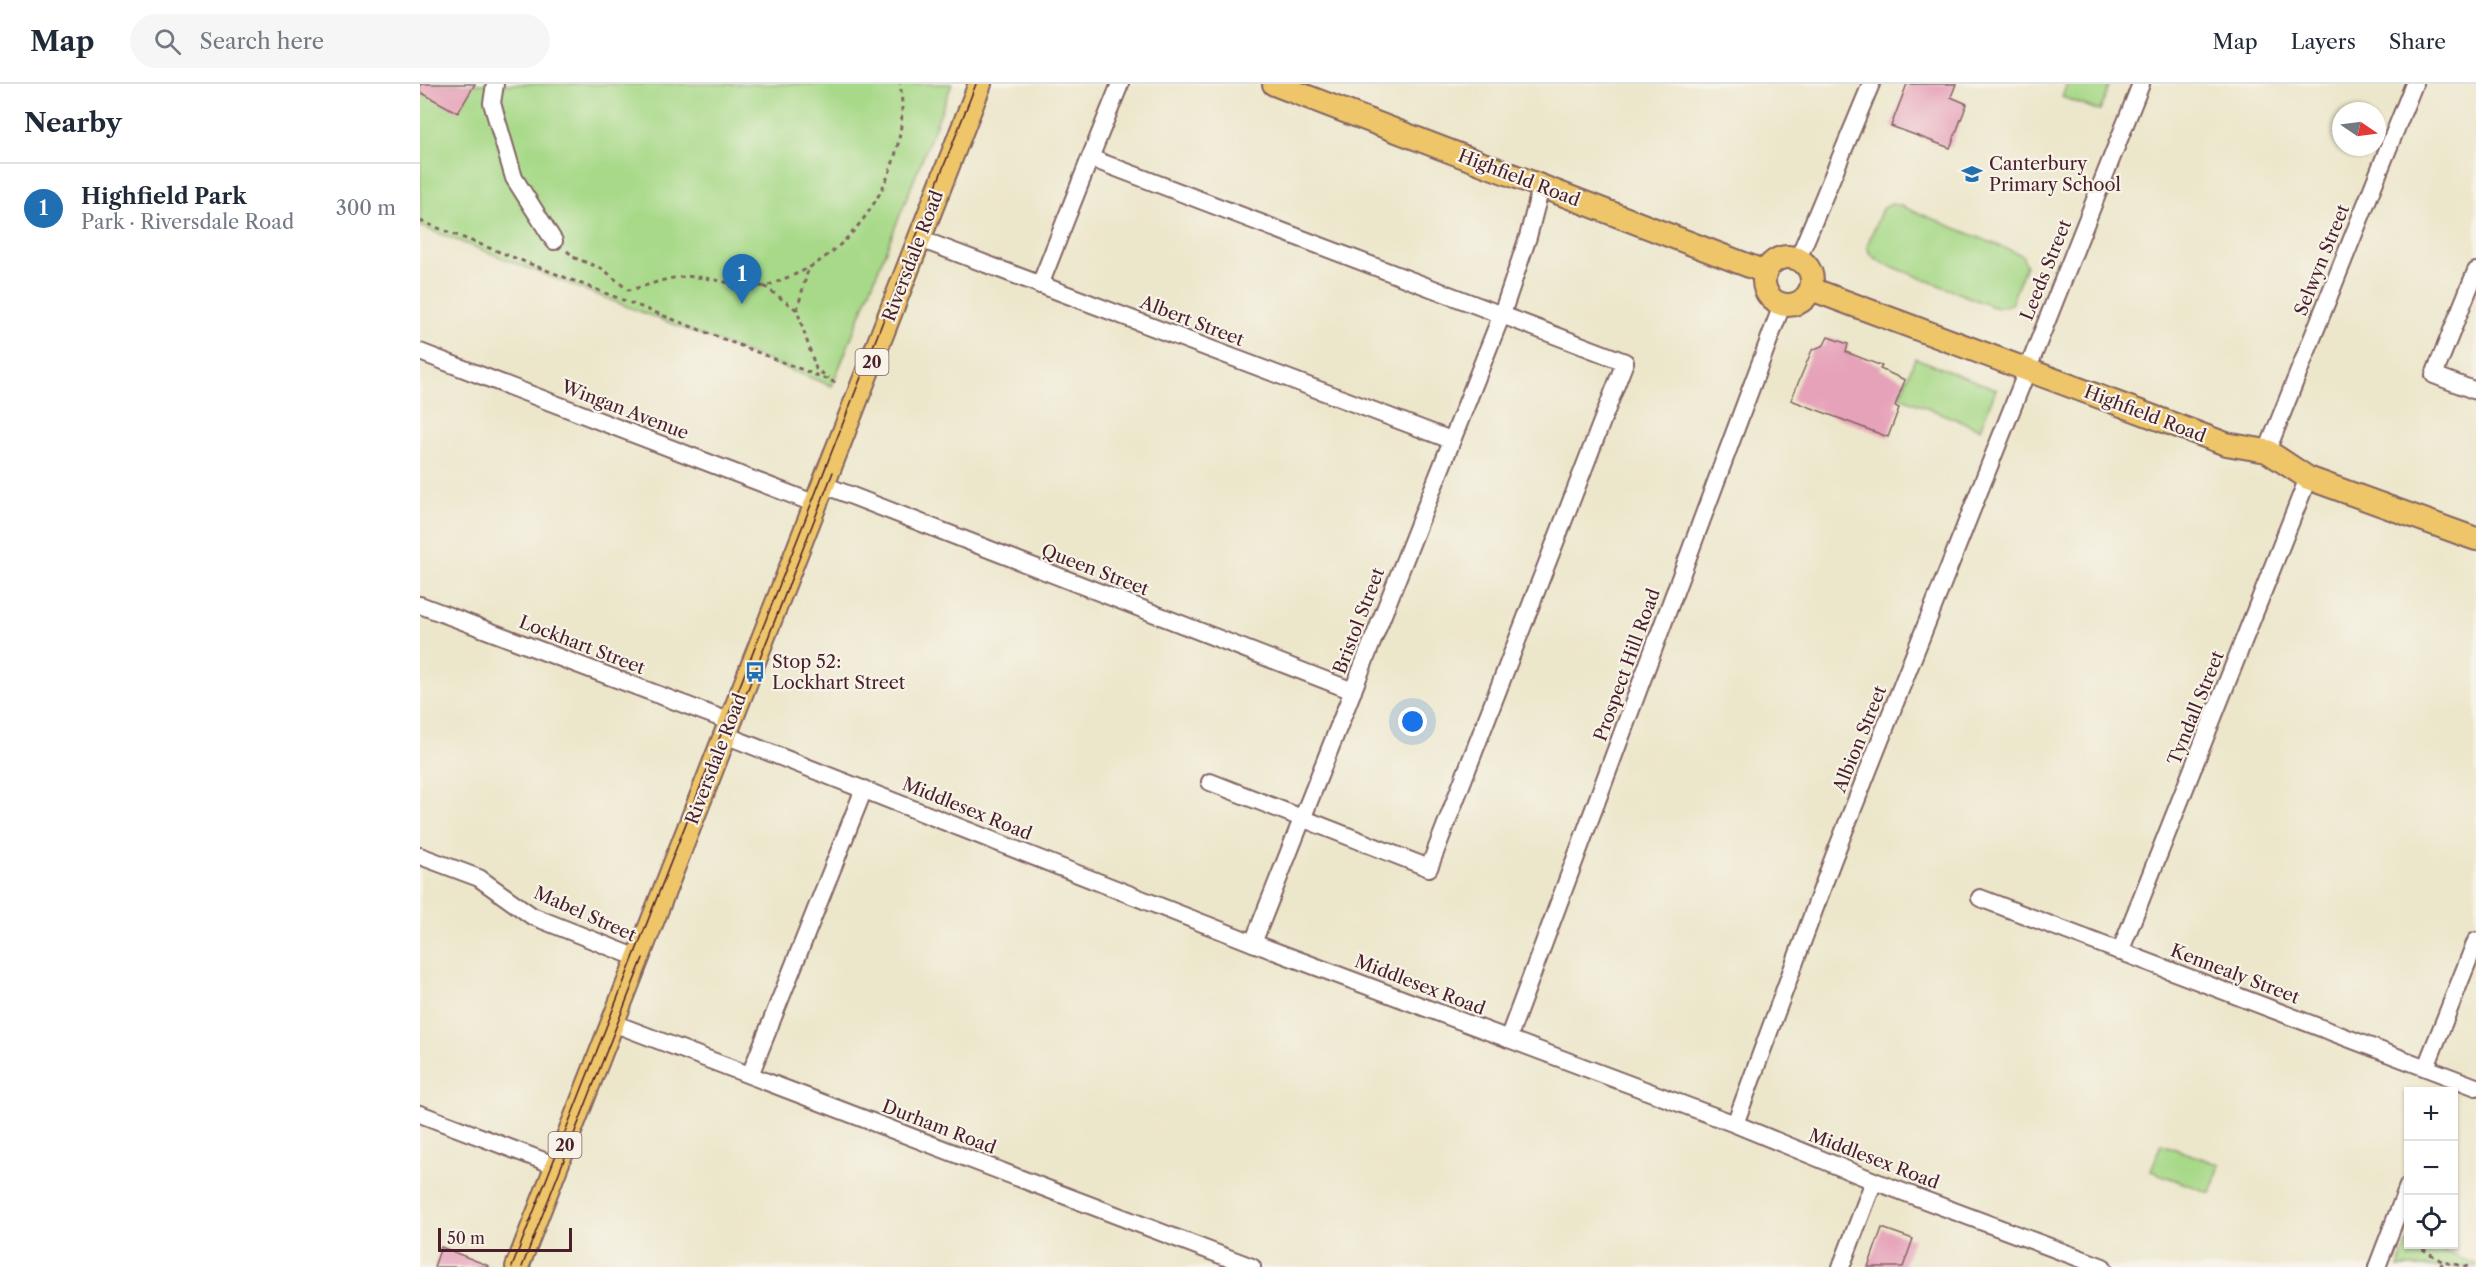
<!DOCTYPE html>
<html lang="en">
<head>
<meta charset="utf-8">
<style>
	:root { --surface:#fff; --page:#f6f6f7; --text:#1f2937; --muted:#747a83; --line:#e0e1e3; --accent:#1f6fb2 }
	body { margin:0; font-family:"Libre Caslon Text",serif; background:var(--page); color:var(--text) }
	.controls { position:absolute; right:18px; bottom:18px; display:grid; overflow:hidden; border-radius:0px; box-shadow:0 2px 4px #0004 }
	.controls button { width:54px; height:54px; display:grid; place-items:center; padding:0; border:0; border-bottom:2px solid var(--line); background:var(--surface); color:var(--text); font:30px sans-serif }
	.compass { position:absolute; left:1912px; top:18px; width:54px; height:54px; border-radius:50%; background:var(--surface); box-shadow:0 2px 4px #0004; rotate:103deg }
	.scale { position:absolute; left:18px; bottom:15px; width:134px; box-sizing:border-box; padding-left:6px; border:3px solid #4a1f2b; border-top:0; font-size:16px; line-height:21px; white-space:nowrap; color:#4a1f2b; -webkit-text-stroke:4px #f7f3e8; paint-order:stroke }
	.you { position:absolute; left:993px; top:638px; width:21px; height:21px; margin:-15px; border:4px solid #fff; border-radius:50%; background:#1a73e8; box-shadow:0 0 0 9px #1a73e833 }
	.badge { display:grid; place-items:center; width:39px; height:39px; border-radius:50%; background:var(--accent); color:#fff; font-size:20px; font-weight:700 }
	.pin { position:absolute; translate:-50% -50px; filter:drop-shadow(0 2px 3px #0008) }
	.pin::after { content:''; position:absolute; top:32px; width:21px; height:18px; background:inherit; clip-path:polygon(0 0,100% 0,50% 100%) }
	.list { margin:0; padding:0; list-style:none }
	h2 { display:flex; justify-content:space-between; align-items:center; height:78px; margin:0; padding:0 24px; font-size:26px }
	h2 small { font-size:20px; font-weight:400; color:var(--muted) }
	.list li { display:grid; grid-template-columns:39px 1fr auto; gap:18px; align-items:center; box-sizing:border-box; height:90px; padding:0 24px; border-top:2px solid var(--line) }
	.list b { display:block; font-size:22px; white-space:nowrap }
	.list p { margin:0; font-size:20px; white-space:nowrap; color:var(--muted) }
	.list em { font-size:20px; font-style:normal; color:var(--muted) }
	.icon { flex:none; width:33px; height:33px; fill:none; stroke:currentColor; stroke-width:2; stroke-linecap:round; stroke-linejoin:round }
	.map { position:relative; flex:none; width:2056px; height:1183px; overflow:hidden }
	header { display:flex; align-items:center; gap:36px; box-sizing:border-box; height:84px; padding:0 30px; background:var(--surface); border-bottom:2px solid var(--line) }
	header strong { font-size:28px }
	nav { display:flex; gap:33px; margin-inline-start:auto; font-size:21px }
	.search { width:420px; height:54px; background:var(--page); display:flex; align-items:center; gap:15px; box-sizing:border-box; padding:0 21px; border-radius:33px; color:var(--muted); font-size:22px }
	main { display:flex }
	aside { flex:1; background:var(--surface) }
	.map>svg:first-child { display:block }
	.green { fill:#a7d988; stroke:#787c5a; stroke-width:1.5 }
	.building { fill:#e6a2b9 }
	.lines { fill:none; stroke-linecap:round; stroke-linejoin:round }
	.minor-casing { stroke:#836563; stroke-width:20 }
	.major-casing { stroke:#836563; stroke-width:26 }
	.path { stroke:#836563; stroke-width:3; stroke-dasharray:4.5 4.5; stroke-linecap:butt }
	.minor { stroke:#fff; stroke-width:16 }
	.major { stroke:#eec569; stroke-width:22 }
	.tram { stroke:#4a1f2b; stroke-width:1.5 }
	.labels { text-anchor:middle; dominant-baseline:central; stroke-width:4.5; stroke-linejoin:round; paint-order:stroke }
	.shield { fill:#f7f3e8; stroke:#7e5f64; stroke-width:1.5 }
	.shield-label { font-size:16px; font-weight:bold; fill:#4a1f2b }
	.poi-label { font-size:18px; fill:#4a1f2b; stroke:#f7f3e8; text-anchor:start }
	.street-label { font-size:18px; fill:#4a1f2b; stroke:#f7f3e8 }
</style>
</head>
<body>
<header>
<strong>Map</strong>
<div class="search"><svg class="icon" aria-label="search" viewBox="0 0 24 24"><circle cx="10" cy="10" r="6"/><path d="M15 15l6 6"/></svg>Search here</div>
<nav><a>Map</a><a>Layers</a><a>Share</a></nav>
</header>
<main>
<aside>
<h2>Nearby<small></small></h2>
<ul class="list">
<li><span class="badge">1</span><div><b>Highfield Park</b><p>Park · Riversdale Road</p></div><em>300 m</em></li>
</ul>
</aside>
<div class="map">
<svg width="2056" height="1183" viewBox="0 0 2056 1183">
	<rect width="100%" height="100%" fill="#f7f3e8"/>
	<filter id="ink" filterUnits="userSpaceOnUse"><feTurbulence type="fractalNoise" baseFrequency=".0167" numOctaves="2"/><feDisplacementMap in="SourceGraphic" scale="12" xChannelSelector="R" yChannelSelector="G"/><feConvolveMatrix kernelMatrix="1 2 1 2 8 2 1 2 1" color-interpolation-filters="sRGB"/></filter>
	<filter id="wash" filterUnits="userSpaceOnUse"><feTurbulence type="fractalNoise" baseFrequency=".008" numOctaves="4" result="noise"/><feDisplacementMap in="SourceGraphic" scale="24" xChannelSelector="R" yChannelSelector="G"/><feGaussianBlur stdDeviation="1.35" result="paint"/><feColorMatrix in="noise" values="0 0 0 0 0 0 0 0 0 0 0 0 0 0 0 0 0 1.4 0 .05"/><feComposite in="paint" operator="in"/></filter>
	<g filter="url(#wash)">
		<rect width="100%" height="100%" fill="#ece6ca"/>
		<g class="green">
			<path d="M0,0H532L412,302L0,142Z"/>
			<path d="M1647,0H1690L1680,27L1642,13Z"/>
			<path d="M1471,120L1481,122L1602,171L1606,181L1591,220L1578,224L1571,222L1461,178L1450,170L1447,162L1462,125Z"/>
			<path d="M1495,274L1576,305L1560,345L1480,313Z"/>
			<path d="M1741,1060L1800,1081L1790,1109L1731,1087Z"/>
			<path d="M1988,1158V1160L2005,1161L2056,1180V1183H1978Z"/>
		</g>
		<g id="blocks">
			<g class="building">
				<path d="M0,0H55L38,29L0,8Z"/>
				<path d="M1487,0H1536L1531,13L1547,20L1530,64L1471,42Z"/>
				<path d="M1408,253L1428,260L1426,268L1462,282L1460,285L1485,296L1475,322L1479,324L1468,353L1371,316L1392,266L1404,261Z"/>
				<path d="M1462,1144L1493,1155L1483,1183H1448Z"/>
				<path d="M21,1163L69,1182V1183H14Z"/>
			</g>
		</g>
	</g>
	<g filter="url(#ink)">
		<use href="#blocks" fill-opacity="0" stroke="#836563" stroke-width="1.5"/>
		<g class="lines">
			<g class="minor-casing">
				<g id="minor">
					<path d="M75,0L72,19L94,94L134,157"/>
					<path d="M670,74L700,0"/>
					<path d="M500,155L1031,356"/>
					<path d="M1378,175L1451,0"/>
					<path d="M2056,187L2014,291L2056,307"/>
					<path d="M620,201L670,74L1205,278L1009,784L790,698"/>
					<path d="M0,268L396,420"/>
					<path d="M1847,367L1994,0"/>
					<path d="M404,401L933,607"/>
					<path d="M0,521L311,638"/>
					<path d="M305,651L833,859L1315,1040L1454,1097L1683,1183"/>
					<path d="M0,772L59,794L112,832L218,874"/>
					<path d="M1560,814L2056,1003"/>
					<path d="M833,859L1082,230L1108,153L1121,103"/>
					<path d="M1700,868L1888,394"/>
					<path d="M193,939L832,1183"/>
					<path d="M1088,955L1362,221"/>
					<path d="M2006,983L2056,857"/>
					<path d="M330,991L444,705"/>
					<path d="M0,1030L137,1082"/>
					<path d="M1315,1040L1413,775L1721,0"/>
					<path d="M1421,1183L1454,1097"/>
					<path d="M1957,1183L1988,1102"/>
				</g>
			</g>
			<g class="major-casing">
				<g id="major">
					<path d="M854,0L1345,188"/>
					<circle cx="1368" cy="197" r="24"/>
					<path d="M1391,205L1806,360L1847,367L1888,394L2056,455"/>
					<path d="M97,1183L560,0"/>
				</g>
			</g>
			<g class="path">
				<path d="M0,137L419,300"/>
				<path d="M147,167L155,174L183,185L208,206C225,203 244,194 262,193C288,190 317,205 344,202C351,201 359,197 366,194C440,168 493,78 480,0"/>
				<path d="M344,202L377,226L396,285L409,294"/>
				<path d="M377,226L388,186"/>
				<path d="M1995,1160L2023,1178L2049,1183"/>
				<path d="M2020,1183L2023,1178"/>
			</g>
			<use href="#minor" class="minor"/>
			<use href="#major" class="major"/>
			<g class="tram">
				<path d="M310,651L413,388"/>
				<path d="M92,1183L556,0"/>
				<path d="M102,1183L223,874"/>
			</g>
		</g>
	</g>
	<defs>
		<g id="school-bare" transform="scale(1.62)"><path d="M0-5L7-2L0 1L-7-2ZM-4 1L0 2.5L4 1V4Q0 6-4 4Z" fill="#1f6fb2" stroke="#f7f3e8" stroke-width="2.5" paint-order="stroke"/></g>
		<g id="bus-bare" transform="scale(1.62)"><path d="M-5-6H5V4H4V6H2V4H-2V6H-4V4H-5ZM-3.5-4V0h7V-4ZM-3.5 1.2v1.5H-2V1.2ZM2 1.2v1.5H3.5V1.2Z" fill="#1f6fb2" stroke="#f7f3e8" stroke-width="2.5" paint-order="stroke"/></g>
	</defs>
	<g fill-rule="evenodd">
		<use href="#school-bare" x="1552" y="90"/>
		<use href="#bus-bare" x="335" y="588"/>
	</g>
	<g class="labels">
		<g class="shield">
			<rect x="435.5" y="265" width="33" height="26" rx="4.5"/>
			<rect x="128.5" y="1048" width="33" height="26" rx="4.5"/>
		</g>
		<g class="shield-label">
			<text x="452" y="278">20</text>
			<text x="145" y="1061">20</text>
		</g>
		<g class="poi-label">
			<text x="1569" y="80">Canterbury<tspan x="1569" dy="21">Primary School</tspan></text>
			<text x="352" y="578">Stop 52:<tspan x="352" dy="21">Lockhart Street</tspan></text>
		</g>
		<g class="street-label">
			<text transform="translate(1099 94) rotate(21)">Highfield Road</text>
			<text transform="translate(493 172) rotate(-69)">Riversdale Road</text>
			<text transform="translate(1902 176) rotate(-68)">Selwyn Street</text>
			<text transform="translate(1626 186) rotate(-68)">Leeds Street</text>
			<text transform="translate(772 237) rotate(21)">Albert Street</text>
			<text transform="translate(205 326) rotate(21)">Wingan Avenue</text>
			<text transform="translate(1725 330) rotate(21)">Highfield Road</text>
			<text transform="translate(675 486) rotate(21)">Queen Street</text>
			<text transform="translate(939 537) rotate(-69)">Bristol Street</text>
			<text transform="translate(162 561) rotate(21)">Lockhart Street</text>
			<text transform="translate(1207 581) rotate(-70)">Prospect Hill Road</text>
			<text transform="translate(1776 624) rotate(-68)">Tyndall Street</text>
			<text transform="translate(1440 655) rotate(-68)">Albion Street</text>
			<text transform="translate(296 675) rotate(-69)">Riversdale Road</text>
			<text transform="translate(547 725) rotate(22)">Middlesex Road</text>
			<text transform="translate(165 830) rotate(24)">Mabel Street</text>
			<text transform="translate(1815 890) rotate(21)">Kennealy Street</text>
			<text transform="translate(1000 901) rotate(21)">Middlesex Road</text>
			<text transform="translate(519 1043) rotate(21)">Durham Road</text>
			<text transform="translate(1454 1075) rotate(21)">Middlesex Road</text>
		</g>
	</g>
</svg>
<div class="controls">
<button>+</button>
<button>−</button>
<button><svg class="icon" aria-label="locate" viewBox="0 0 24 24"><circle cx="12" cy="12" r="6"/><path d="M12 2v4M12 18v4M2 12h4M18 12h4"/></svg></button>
</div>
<svg class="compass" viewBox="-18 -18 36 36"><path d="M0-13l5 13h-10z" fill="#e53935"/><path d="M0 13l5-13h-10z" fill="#747a83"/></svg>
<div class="scale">50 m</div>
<div class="you"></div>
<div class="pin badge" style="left:322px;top:220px">1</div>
</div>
</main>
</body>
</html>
